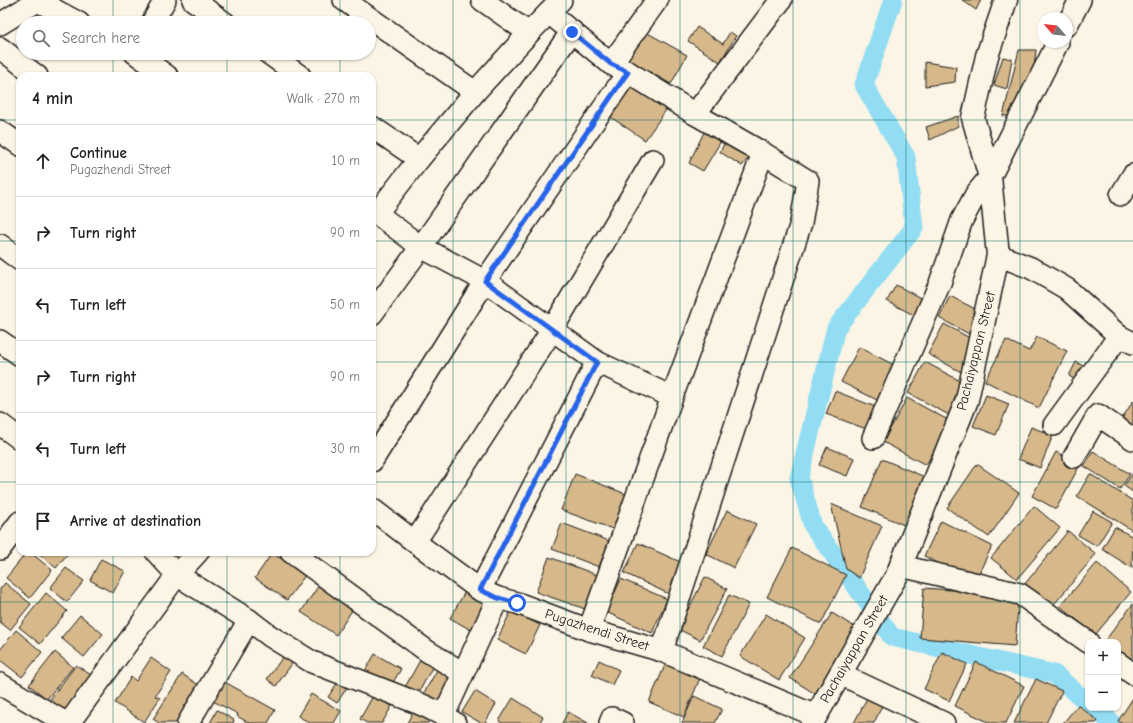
<!DOCTYPE html>
<html lang="en">
<head>
<meta charset="utf-8">
<style>
	:root { --surface:#fff; --page:#f2f2f2; --text:#202124; --muted:#757577; --line:#e0e0e0 }
	body { margin:0; font-family:"Comic Neue",sans-serif; background:var(--page); color:var(--text) }
	.controls { position:absolute; right:12px; bottom:12px; display:grid; overflow:hidden; border-radius:8px; box-shadow:0 1px 3px #0004 }
	.controls button { width:36px; height:36px; display:grid; place-items:center; padding:0; border:0; border-bottom:1px solid var(--line); background:var(--surface); color:var(--text); font:20px sans-serif }
	.compass { position:absolute; left:1037px; top:12px; width:36px; height:36px; border-radius:50%; background:var(--surface); box-shadow:0 1px 3px #0004; rotate:298deg }
	.stop { position:absolute; width:12px; height:12px; margin:-9px; border:3px solid #2563eb; border-radius:50%; background:#fff }
	.stop.end { background:#2563eb; border-color:#fff; box-shadow:0 1px 4px #0008 }
	.list { margin:0; padding:0; list-style:none }
	h2 { display:flex; justify-content:space-between; align-items:center; height:52px; margin:0; padding:0 16px; font-size:17px }
	h2 small { font-size:13px; font-weight:400; color:var(--muted) }
	.list li { display:grid; grid-template-columns:26px 1fr auto; gap:12px; align-items:center; box-sizing:border-box; height:72px; padding:0 16px; border-top:1px solid var(--line) }
	.list b { display:block; font-size:15px; white-space:nowrap }
	.list p { margin:0; font-size:13px; white-space:nowrap; color:var(--muted) }
	.list em { font-size:13px; font-style:normal; color:var(--muted) }
	.icon { flex:none; width:22px; height:22px; fill:none; stroke:currentColor; stroke-width:2; stroke-linecap:round; stroke-linejoin:round }
	.map { position:relative; flex:none; width:1133px; height:723px; overflow:hidden }
	.search { position:absolute; background:var(--surface); box-shadow:0 1px 3px #0004; left:16px; top:16px; width:360px; height:44px; display:flex; align-items:center; gap:10px; box-sizing:border-box; padding:0 14px; border-radius:22px; color:var(--muted); font-size:15px }
	.panel { position:absolute; background:var(--surface); box-shadow:0 1px 3px #0004; left:16px; top:72px; width:360px; height:484px; border-radius:12px }
	.map>svg:first-child { display:block }
	.lines { fill:none; stroke-linecap:round; stroke-linejoin:round }
	.canal { stroke:#92ddf3; stroke-width:19 }
	.building { fill:#d6b88a; stroke:#1c1c1c }
	.street-casing { stroke:#1c1c1c; stroke-width:24 }
	.secondary-casing { stroke:#1c1c1c; stroke-width:25 }
	.street { stroke:#fcf5e5; stroke-width:21 }
	.secondary { stroke:#fcf5e5; stroke-width:22 }
	.route { stroke:#2563eb; stroke-width:5 }
	.grid { fill:none; stroke:#0f766e; stroke-width:1; stroke-opacity:0.55 }
	.labels { text-anchor:middle; dominant-baseline:central; stroke-width:3.5; stroke-linejoin:round; paint-order:stroke }
	.street-label { font-size:14px; fill:#1c1c1c; stroke:#fcf5e5 }
</style>
</head>
<body>
<div class="map">
<svg width="1133" height="723" viewBox="0 0 1133 723">
	<rect width="100%" height="100%" fill="#fcf5e5"/>
	<filter id="ink" filterUnits="userSpaceOnUse"><feTurbulence type="fractalNoise" baseFrequency=".025" numOctaves="2"/><feDisplacementMap in="SourceGraphic" scale="8" xChannelSelector="R" yChannelSelector="G"/><feConvolveMatrix kernelMatrix="1 2 1 2 8 2 1 2 1" color-interpolation-filters="sRGB"/></filter>
	<g filter="url(#ink)">
		<g class="lines">
			<g class="canal">
				<path d="M893,0L864,85L906,157L914,228L836,328L799,478L813,526L892,637L1054,674L1088,703"/>
				<path d="M1094,708L1112,723"/>
			</g>
		</g>
		<g class="building">
			<path d="M962,0H981L976,10Z"/>
			<path d="M697,27L723,44L730,32L736,36L720,62L688,41Z"/>
			<path d="M644,31L687,55L671,84L628,60Z"/>
			<path d="M1019,50H1036L1032,87L1016,116H1003Z"/>
			<path d="M1003,57L1012,59L1007,89L994,85Z"/>
			<path d="M925,62L956,67L955,82L925,86Z"/>
			<path d="M632,82L668,107L645,140L609,116Z"/>
			<path d="M958,116V126L930,140L926,127Z"/>
			<path d="M707,126L724,136L703,171L689,163Z"/>
			<path d="M725,142L750,156L742,166L720,152Z"/>
			<path d="M896,285L930,303L921,319L887,301Z"/>
			<path d="M950,296L983,313L971,335L939,318Z"/>
			<path d="M944,324L977,342L961,372L928,354Z"/>
			<path d="M1037,337L1067,351L1039,408L985,381L1006,340L1029,351Z"/>
			<path d="M859,347L900,368L883,403L841,382Z"/>
			<path d="M925,362L966,384L949,415L908,393Z"/>
			<path d="M1076,362L1087,368L1079,382L1069,376Z"/>
			<path d="M835,391L878,408L869,430L826,414Z"/>
			<path d="M986,395L1009,404L996,435L973,426Z"/>
			<path d="M907,398L950,421L926,465L883,442Z"/>
			<path d="M1133,401V425L1129,432L1118,425Z"/>
			<path d="M1031,427L1055,436L1053,435L1040,468L1018,459Z"/>
			<path d="M827,447L854,458L847,476L819,465Z"/>
			<path d="M1093,451L1130,474L1120,489L1084,466Z"/>
			<path d="M1056,452L1080,465L1056,509L1032,496Z"/>
			<path d="M882,459L925,477L904,525L862,507Z"/>
			<path d="M977,464L1019,493L989,537L947,508Z"/>
			<path d="M1133,473V492L1124,486Z"/>
			<path d="M575,474L631,496L618,531L561,510Z"/>
			<path d="M1090,474L1133,501V531L1077,496Z"/>
			<path d="M831,504L882,526L859,578L846,569Z"/>
			<path d="M1034,506L1060,528L1017,579L991,558Z"/>
			<path d="M727,510L756,524L734,568L706,554Z"/>
			<path d="M1093,511L1112,522L1097,546L1078,535Z"/>
			<path d="M941,521L992,546L975,581L924,556Z"/>
			<path d="M562,523L609,541L599,567L552,549Z"/>
			<path d="M1115,527L1133,537L1132,568L1102,549Z"/>
			<path d="M1068,531L1096,554L1051,608L1024,585Z"/>
			<path d="M638,543L685,564L671,595L624,573Z"/>
			<path d="M792,548L846,575L821,624L767,597Z"/>
			<path d="M27,552H30L52,570L30,598L6,578Z"/>
			<path d="M37,552H69L56,568Z"/>
			<path d="M272,553L306,574L287,600L255,578Z"/>
			<path d="M549,557L600,576L588,610L536,592Z"/>
			<path d="M101,559L125,571L113,593L90,580Z"/>
			<path d="M1097,563L1131,592L1095,635L1060,606Z"/>
			<path d="M66,568L84,581L67,602L50,588Z"/>
			<path d="M705,577L727,589L700,640L678,629Z"/>
			<path d="M621,579L667,599L652,633L606,612Z"/>
			<path d="M321,582L356,604L336,635L301,612Z"/>
			<path d="M5,583L31,604L10,630L0,622V589Z"/>
			<path d="M924,588L1019,595L1015,646L920,638Z"/>
			<path d="M466,590L492,605L476,633L450,618Z"/>
			<path d="M46,593L67,611L40,644L19,627Z"/>
			<path d="M729,595L749,604L722,656L703,646Z"/>
			<path d="M1133,604V656L1129,661L1118,652V642H1104Z"/>
			<path d="M511,611L540,625L526,654L497,640Z"/>
			<path d="M832,613L861,631L820,697L790,678Z"/>
			<path d="M766,614L805,638L779,680L740,656Z"/>
			<path d="M80,615L103,634L84,657L61,638Z"/>
			<path d="M16,630L42,652L22,677L0,660V650Z"/>
			<path d="M55,652L73,667L47,699L29,685Z"/>
			<path d="M942,652L967,664L949,701L924,689Z"/>
			<path d="M424,653L436,660L417,696L404,689Z"/>
			<path d="M285,654L294,661L276,686L267,679Z"/>
			<path d="M375,654L401,669L389,689L383,681L365,671Z"/>
			<path d="M151,658L171,672L155,696L160,698L144,722L115,703L131,677L136,681Z"/>
			<path d="M599,660L619,670L612,685L592,675Z"/>
			<path d="M976,662L1024,686L1006,723H990L955,706Z"/>
			<path d="M666,663L700,678L684,717L649,702Z"/>
			<path d="M76,665L100,681L69,719L48,702Z"/>
			<path d="M440,665L459,676L440,709L421,698Z"/>
			<path d="M182,674L206,690L185,723H159L153,719Z"/>
			<path d="M342,676L351,681L337,703L328,697Z"/>
			<path d="M1036,679L1062,691L1046,723H1014Z"/>
			<path d="M223,681L275,710L268,723H249L237,716L238,714L213,701Z"/>
			<path d="M475,691L496,704L485,723H481L462,712Z"/>
			<path d="M311,694L341,711L334,723H310L298,716Z"/>
			<path d="M373,696L392,706L382,723H367L360,719Z"/>
			<path d="M694,696L722,709L715,723H682Z"/>
			<path d="M513,698L543,717L539,723H502L499,721Z"/>
			<path d="M867,698L882,706L874,723H854Z"/>
			<path d="M1133,698V723H1121L1118,721Z"/>
			<path d="M417,705L433,714L428,723H407Z"/>
			<path d="M1078,705L1098,721L1096,723H1063Z"/>
			<path d="M217,710L234,720L233,723H210Z"/>
			<path d="M568,712L588,723H562Z"/>
		</g>
		<g class="lines">
			<g class="street-casing">
				<g id="street">
					<path d="M193,0L225,23"/>
					<path d="M344,0L475,92"/>
					<path d="M482,0L529,33"/>
					<path d="M38,1L79,23"/>
					<path d="M549,13L611,64L628,72L695,114L763,153L808,181L801,223L662,651"/>
					<path d="M152,23L165,0"/>
					<path d="M0,24L39,0"/>
					<path d="M1067,25L1080,0"/>
					<path d="M0,48L37,76"/>
					<path d="M135,53L167,76"/>
					<path d="M268,53L300,76"/>
					<path d="M611,64L657,0"/>
					<path d="M695,114L781,0"/>
					<path d="M372,127L419,159"/>
					<path d="M0,131L20,145"/>
					<path d="M1121,195L1133,175"/>
					<path d="M372,210L421,247L485,281L597,362L672,397"/>
					<path d="M377,213L419,159L475,92L529,33L561,0"/>
					<path d="M0,245L20,260"/>
					<path d="M998,255L1031,268L1067,289L1119,336L1133,343"/>
					<path d="M372,314L421,247L572,31"/>
					<path d="M0,341L20,355"/>
					<path d="M0,424L20,439"/>
					<path d="M1054,425L1119,336"/>
					<path d="M873,438L940,283L962,220L976,194L990,177L1058,42"/>
					<path d="M1074,457L1098,415L1133,439"/>
					<path d="M372,461L485,281L628,72"/>
					<path d="M372,509L415,542L480,590L498,598L517,603L589,630L662,651L816,716"/>
					<path d="M415,542L552,330L653,160"/>
					<path d="M0,549L20,522"/>
					<path d="M156,552L177,575L249,620L270,636L312,662L407,699C425,705 440,713 455,723"/>
					<path d="M291,552L427,651L463,673"/>
					<path d="M901,566L1020,594L1088,642"/>
					<path d="M480,590L597,362"/>
					<path d="M589,630L672,397L763,153"/>
					<path d="M1118,663L1133,674"/>
					<path d="M840,674L944,723"/>
					<path d="M0,684L66,723"/>
					<path d="M444,715L498,598"/>
					<path d="M69,723L177,575L198,552"/>
					<path d="M188,723L249,620"/>
					<path d="M610,723L612,718L623,723"/>
				</g>
			</g>
			<g class="secondary-casing">
				<path id="secondary" d="M812,723L897,575L967,400L998,255L990,177L973,118L987,56L1006,0"/>
			</g>
			<use href="#street" class="street"/>
			<use href="#secondary" class="secondary"/>
		</g>
	</g>
	<g class="lines" filter="url(#ink)">
		<path class="route" d="M517,603L498,598L480,590L597,362L485,281L628,72L611,64L572,32"/>
	</g>
	<path class="grid" d="M113,0V23M227,0V23M340,0V23M453,0V723M566,0V723M680,0V723M793,0V723M906,0V723M1020,0V723M113,53V76M227,53V76M340,53V76M0,120H20M372,120H1133M0,241H20M372,241H1133M0,362H20M372,362H1133M0,482H20M372,482H1133M113,552V723M227,552V723M340,552V723M0,602H1133"/>
	<g class="labels">
		<g class="street-label">
			<text transform="translate(976 351) rotate(-76)">Pachaiyappan Street</text>
			<text transform="translate(597 630) rotate(18)">Pugazhendi Street</text>
			<text transform="translate(854 649) rotate(-60)">Pachaiyappan Street</text>
		</g>
	</g>
</svg>
<div class="controls">
<button>+</button>
<button>−</button>
</div>
<svg class="compass" viewBox="-18 -18 36 36"><path d="M0-13l5 13h-10z" fill="#e53935"/><path d="M0 13l5-13h-10z" fill="#757577"/></svg>
<div class="stop" style="left:517px;top:603px"></div>
<div class="stop end" style="left:572px;top:32px"></div>
<div class="search"><svg class="icon" aria-label="search" viewBox="0 0 24 24"><circle cx="10" cy="10" r="6"/><path d="M15 15l6 6"/></svg>Search here</div>
<section class="panel">
<h2>4 min<small>Walk · 270 m</small></h2>
<ul class="list">
<li><svg class="icon" aria-label="ahead" viewBox="0 0 24 24"><path d="M12 20V5M6 11l6-6 6 6"/></svg><div><b>Continue</b><p>Pugazhendi Street</p></div><em>10 m</em></li>
<li><svg class="icon" aria-label="right" viewBox="0 0 24 24"><path d="M7 20v-9h11M14 6l5 5-5 5"/></svg><div><b>Turn right</b></div><em>90 m</em></li>
<li><svg class="icon" aria-label="left" viewBox="0 0 24 24"><path d="M17 20v-9H6M10 6l-5 5 5 5"/></svg><div><b>Turn left</b></div><em>50 m</em></li>
<li><svg class="icon" aria-label="right" viewBox="0 0 24 24"><path d="M7 20v-9h11M14 6l5 5-5 5"/></svg><div><b>Turn right</b></div><em>90 m</em></li>
<li><svg class="icon" aria-label="left" viewBox="0 0 24 24"><path d="M17 20v-9H6M10 6l-5 5 5 5"/></svg><div><b>Turn left</b></div><em>30 m</em></li>
<li><svg class="icon" aria-label="arrive" viewBox="0 0 24 24"><path d="M6 21V4h12l-3 4 3 4H6"/></svg><div><b>Arrive at destination</b></div></li>
</ul>
</section>
</div>
</body>
</html>
